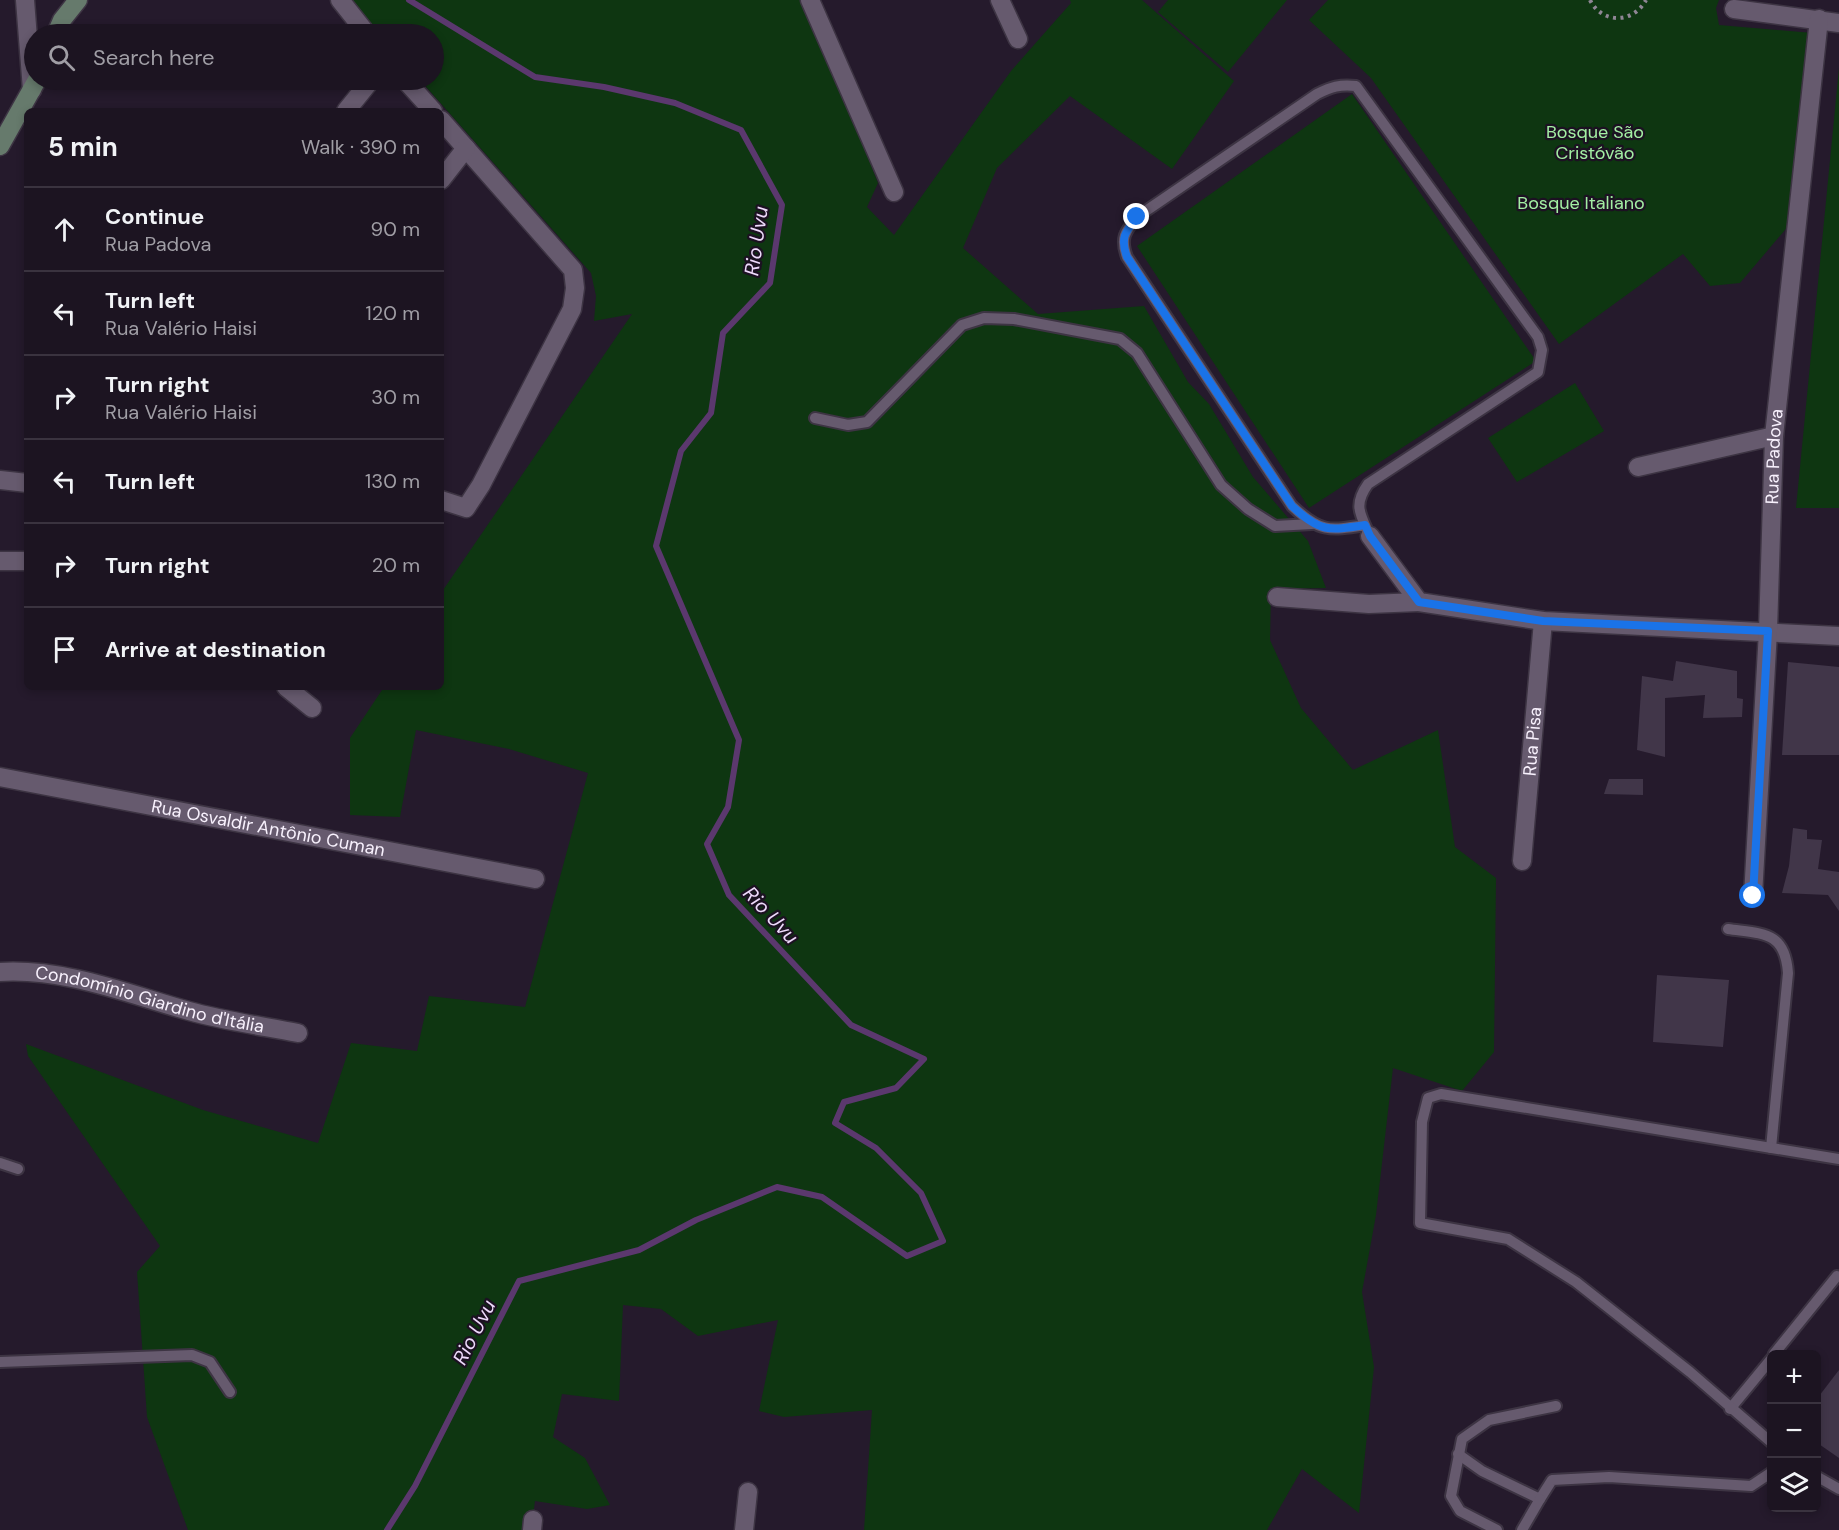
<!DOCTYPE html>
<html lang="en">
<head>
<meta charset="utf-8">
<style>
	:root { --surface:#1c1421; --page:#29212e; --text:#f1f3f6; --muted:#a09ea5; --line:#3a333f }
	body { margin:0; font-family:"DM Sans",sans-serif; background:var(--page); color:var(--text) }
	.controls { position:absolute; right:18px; bottom:18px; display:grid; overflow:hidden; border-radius:9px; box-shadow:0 3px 9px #0003 }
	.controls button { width:54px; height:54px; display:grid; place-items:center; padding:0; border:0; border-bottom:2px solid var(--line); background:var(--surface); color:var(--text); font:30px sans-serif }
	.stop { position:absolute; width:18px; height:18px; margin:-14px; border:4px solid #1a73e8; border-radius:50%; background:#fff }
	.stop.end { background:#1a73e8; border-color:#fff; box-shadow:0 2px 6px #0008 }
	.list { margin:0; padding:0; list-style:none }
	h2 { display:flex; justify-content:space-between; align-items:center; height:78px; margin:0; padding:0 24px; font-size:26px }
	h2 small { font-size:20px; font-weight:400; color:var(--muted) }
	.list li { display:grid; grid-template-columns:39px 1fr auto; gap:18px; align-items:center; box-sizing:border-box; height:84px; padding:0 24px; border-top:2px solid var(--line) }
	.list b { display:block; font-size:22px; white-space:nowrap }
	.list p { margin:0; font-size:20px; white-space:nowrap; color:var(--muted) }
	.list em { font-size:20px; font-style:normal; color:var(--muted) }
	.icon { flex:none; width:33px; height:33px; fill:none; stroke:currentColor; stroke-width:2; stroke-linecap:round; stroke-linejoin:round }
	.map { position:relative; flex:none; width:1839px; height:1530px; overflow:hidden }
	.search { position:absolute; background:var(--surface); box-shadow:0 3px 9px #0003; left:24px; top:24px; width:420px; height:66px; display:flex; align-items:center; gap:15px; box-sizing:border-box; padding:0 21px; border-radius:33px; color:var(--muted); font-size:22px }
	.panel { position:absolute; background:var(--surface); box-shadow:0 3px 9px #0003; left:24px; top:108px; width:420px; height:582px; border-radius:9px }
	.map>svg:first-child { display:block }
	.green { fill:#0e3611 }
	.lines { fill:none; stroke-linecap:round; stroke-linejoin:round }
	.stream { stroke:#5b386e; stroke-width:6 }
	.building { fill:#413649 }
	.lane-casing { stroke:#3d3443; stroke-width:14 }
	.street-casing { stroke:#3d3443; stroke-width:21 }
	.secondary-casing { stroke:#3d3443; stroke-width:21 }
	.path { stroke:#8f8695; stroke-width:4; stroke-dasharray:3 4.5; stroke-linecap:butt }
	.lane { stroke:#665a6e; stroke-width:10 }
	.street { stroke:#665a6e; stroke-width:18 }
	.secondary { stroke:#667a6c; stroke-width:18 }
	.route { stroke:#1a73e8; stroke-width:8 }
	.labels { text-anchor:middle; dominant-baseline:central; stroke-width:4.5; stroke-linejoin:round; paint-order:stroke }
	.park-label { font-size:18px; fill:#a3eea3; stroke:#1c1122 }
	.street-label { font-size:18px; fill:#f8f1fd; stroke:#1c1122 }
	.water-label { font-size:20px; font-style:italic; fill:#eedafb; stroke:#1c1122 }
</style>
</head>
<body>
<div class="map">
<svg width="1839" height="1530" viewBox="0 0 1839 1530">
	<rect width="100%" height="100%" fill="#251a2c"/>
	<g class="green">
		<path d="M350,0H805L878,183L867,207L894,235L1011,71L1071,3L1070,0H1142L1234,81L1172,169L1070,96L997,168L963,248L1038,314L1144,306L1188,382L1209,404L1253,477L1308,541L1326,588L1271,589L1270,640L1301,708L1353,770L1438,730L1455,847L1496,878L1494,1052L1462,1091L1393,1068L1376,1215L1362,1292L1374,1367L1359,1513L1302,1469L1267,1530H864L872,1410L784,1417L759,1411L778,1320L698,1336L661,1309L623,1305L619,1401L562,1394L553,1437L585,1458L610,1505L587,1509L535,1501L531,1530H188L147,1417L137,1272L160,1246L28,1056L26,1044L203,1110L318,1143L351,1043L417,1051L429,996L525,1007L588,773L509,749L416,730L400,817L350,815V738L384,687H441V593L632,314L594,321L596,296L591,273L420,80H434V34H381Z"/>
		<path d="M1168,0H1287L1228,72L1158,12Z"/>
		<path d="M1328,0H1719L1716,8L1719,25L1813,33L1801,211L1740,283L1710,286L1683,254L1559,344L1371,78L1309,20Z"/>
		<path d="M1839,68V508H1796Z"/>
		<path d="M1352,94L1536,361L1309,508L1137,246Z"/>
		<path d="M1575,383L1604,431L1517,482L1488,438Z"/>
	</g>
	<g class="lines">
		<path class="stream" d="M387,1530L415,1486L519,1281L639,1250L696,1220L777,1187L822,1197L907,1256L943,1241L921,1193L876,1148L835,1123L844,1102L896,1088L924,1059L851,1025L729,895L707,844L728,807L739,740L656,546L681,451L711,413L723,333L770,283L782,205L741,130L675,103L604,87L535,77L409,0"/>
	</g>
	<g class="building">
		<path d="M1676,661L1737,671V698L1743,699L1742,717L1703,718L1705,695L1665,698V757L1637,750L1642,676L1673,681Z"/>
		<path d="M1788,662L1839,667V755H1782Z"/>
		<path d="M1609,779H1643V795L1604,794Z"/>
		<path d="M1793,828L1807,830V839L1822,840L1818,869L1839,872V911L1828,895L1782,893L1789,866Z"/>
		<path d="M1657,975L1729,980L1723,1047L1653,1042Z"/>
		<path d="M1839,1370V1458L1816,1442V1400Z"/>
	</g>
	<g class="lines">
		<g class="lane-casing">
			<g id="lane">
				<path d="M815,418L848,425L867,422L962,325L984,318L1014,319L1120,339L1137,353L1221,485L1248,509L1275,526L1312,524"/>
				<path d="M1365,525C1328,531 1320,532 1292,506L1127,257C1120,238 1125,232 1137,217L1317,94C1331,87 1340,84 1356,86L1538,337L1542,350L1538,372L1368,484C1353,505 1360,514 1370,536"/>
				<path d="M1728,929C1763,934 1785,931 1788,973L1771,1148"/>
				<path d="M0,1163L18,1169"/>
				<path d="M1774,1354L1837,1276"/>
				<path d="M0,1362L192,1355L210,1362L230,1392"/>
				<path d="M1730,1409L1772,1358"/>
				<path d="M1772,1443L1690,1372L1576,1282L1508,1239L1420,1223L1422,1122L1428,1098L1441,1094L1839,1159"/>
				<path d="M1458,1454L1482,1471L1540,1499L1552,1480L1609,1477L1751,1486L1772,1472"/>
				<path d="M1816,1476L1839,1489"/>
				<path d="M1497,1530L1460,1511L1451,1496L1462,1439L1489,1420L1556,1406"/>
				<path d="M1522,1530L1540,1499"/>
			</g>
		</g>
		<g class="street-casing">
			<g id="street">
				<path d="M25,0L32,90"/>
				<path d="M340,0L367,34"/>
				<path d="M810,0L894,192"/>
				<path d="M1000,0L1018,39"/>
				<path d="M1734,9L1839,23"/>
				<path d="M405,80L433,111"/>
				<path d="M346,111L371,80"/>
				<path d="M441,120L573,270L575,288L572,309L481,485L466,508L441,500"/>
				<path d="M441,180L466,148"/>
				<path d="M1638,467L1774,436"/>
				<path d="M0,480L27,483"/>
				<path d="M1370,536L1419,602L1543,621L1839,636"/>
				<path d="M0,561H27"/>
				<path d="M1277,597L1369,604L1419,602"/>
				<path d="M286,687L312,708"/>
				<path id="s1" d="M0,777L535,879"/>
				<path id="s2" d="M1522,861L1543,621"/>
				<path id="s3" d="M1753,896L1768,631L1774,436L1819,19"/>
				<path id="s4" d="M0,972C65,968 128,994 189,1011C225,1021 262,1026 298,1033"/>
				<path d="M532,1530L533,1520"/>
				<path d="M744,1530L748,1492"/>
			</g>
		</g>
		<g class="secondary-casing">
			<g id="secondary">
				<path d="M56,34L62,20L78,0"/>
				<path d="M0,146L37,80"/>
			</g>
		</g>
		<path class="path" d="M1590,0C1602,24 1633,24 1646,0"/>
		<use href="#lane" class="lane"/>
		<use href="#street" class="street"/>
		<use href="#secondary" class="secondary"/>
	</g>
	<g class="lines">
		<path class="route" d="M1137,217C1125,232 1120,238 1127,257L1292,506C1320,532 1328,531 1365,525L1370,536L1419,602L1543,621L1768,631L1753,896"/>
	</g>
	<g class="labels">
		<g class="park-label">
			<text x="1595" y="132">Bosque São<tspan x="1595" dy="21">Cristóvão</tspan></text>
			<text x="1581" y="203">Bosque Italiano</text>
		</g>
		<g class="street-label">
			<text stroke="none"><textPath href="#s3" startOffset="440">Rua Padova</textPath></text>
			<text stroke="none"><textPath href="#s2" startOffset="120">Rua Pisa</textPath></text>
			<text stroke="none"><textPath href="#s1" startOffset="273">Rua Osvaldir Antônio Cuman</textPath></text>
			<text stroke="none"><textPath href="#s4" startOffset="153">Condomínio Giardino d'Itália</textPath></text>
		</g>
		<g class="water-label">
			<text transform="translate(756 241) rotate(-82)">Rio Uvu</text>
			<text transform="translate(771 915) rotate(47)">Rio Uvu</text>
			<text transform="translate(474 1332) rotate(-63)">Rio Uvu</text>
		</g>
	</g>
</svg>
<div class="controls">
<button>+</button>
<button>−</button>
<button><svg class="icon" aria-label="layers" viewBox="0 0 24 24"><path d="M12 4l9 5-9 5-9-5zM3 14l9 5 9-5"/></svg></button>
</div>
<div class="stop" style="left:1753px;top:896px"></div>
<div class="stop end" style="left:1137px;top:217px"></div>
<div class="search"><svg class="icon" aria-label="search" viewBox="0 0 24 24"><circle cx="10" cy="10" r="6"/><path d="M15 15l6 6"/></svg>Search here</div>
<section class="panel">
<h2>5 min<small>Walk · 390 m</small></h2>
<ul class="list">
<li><svg class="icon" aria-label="ahead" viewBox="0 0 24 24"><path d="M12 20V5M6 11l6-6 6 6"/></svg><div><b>Continue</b><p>Rua Padova</p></div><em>90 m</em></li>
<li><svg class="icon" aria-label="left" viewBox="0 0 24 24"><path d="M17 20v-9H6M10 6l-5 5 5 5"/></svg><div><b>Turn left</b><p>Rua Valério Haisi</p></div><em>120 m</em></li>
<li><svg class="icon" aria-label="right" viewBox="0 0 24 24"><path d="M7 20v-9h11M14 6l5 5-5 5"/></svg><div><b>Turn right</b><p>Rua Valério Haisi</p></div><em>30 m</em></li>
<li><svg class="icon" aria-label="left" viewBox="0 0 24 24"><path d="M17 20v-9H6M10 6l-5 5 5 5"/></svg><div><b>Turn left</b></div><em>130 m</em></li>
<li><svg class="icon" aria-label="right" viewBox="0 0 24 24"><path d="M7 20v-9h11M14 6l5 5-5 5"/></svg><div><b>Turn right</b></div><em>20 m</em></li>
<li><svg class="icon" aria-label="arrive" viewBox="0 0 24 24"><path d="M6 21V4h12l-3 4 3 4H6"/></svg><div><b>Arrive at destination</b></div></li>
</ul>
</section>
</div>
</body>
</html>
